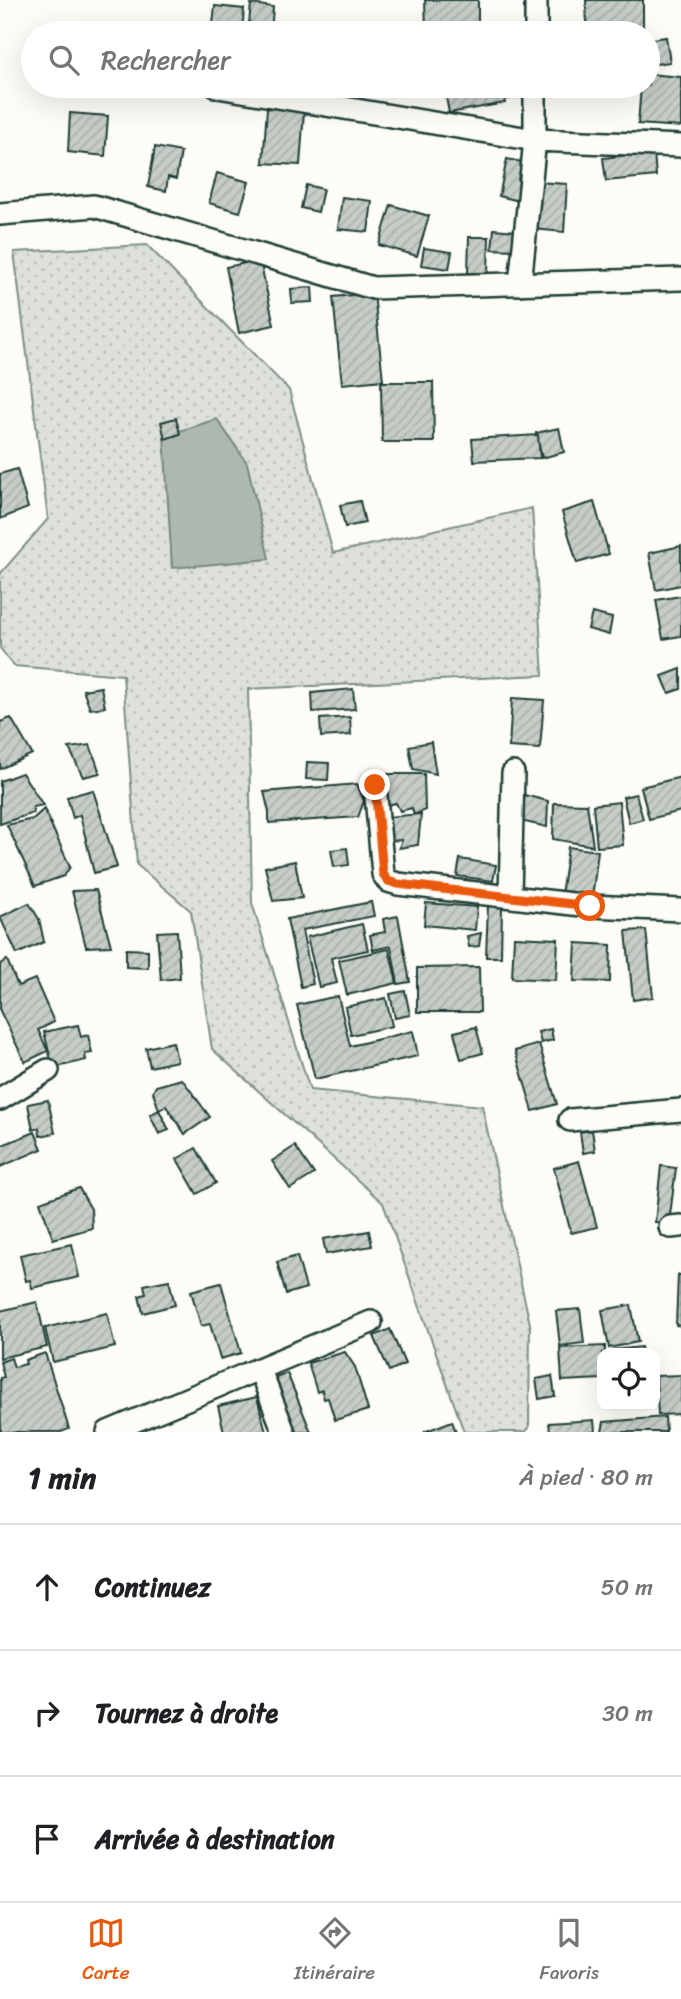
<!DOCTYPE html>
<html lang="fr">
<head>
<meta charset="utf-8">
<style>
	:root { --surface:#fff; --page:#f6f6f6; --text:#202124; --muted:#757577; --line:#e0e0e0; --accent:#ea580c }
	body { margin:0; font-family:Sriracha,sans-serif; background:var(--page); color:var(--text) }
	.controls { position:absolute; right:21px; bottom:21px; display:grid; overflow:hidden; border-radius:14px; box-shadow:0 7px 28px #0002 }
	.controls button { width:63px; height:63px; display:grid; place-items:center; padding:0; border:0; border-bottom:2px solid var(--line); background:var(--surface); color:var(--text); font:35px sans-serif }
	.stop { position:absolute; width:21px; height:21px; margin:-16px; border:5px solid #ea580c; border-radius:50%; background:#fff }
	.stop.end { background:#ea580c; border-color:#fff; box-shadow:0 2px 7px #0008 }
	.list { margin:0; padding:0; list-style:none }
	h2 { display:flex; justify-content:space-between; align-items:center; height:91px; margin:0; padding:0 28px; font-size:30px }
	h2 small { font-size:23px; font-weight:400; color:var(--muted) }
	.list li { display:grid; grid-template-columns:46px 1fr auto; gap:21px; align-items:center; box-sizing:border-box; height:126px; padding:0 28px; border-top:2px solid var(--line) }
	.list b { display:block; font-size:26px; white-space:nowrap }
	.list em { font-size:23px; font-style:normal; color:var(--muted) }
	.icon { flex:none; width:38px; height:38px; fill:none; stroke:currentColor; stroke-width:2; stroke-linecap:round; stroke-linejoin:round }
	.map { position:relative; flex:none; width:681px; height:1432px; overflow:hidden }
	.search { position:absolute; background:var(--surface); box-shadow:0 7px 28px #0002; left:21px; right:21px; top:21px; height:77px; display:flex; align-items:center; gap:18px; box-sizing:border-box; padding:0 24px; border-radius:38px; color:var(--muted); font-size:26px }
	.sheet { height:469px; background:var(--surface) }
	nav { display:flex; justify-content:space-around; align-items:center; box-sizing:border-box; height:98px; border-top:2px solid var(--line); background:var(--surface); font-size:19px; color:var(--muted) }
	nav a { display:grid; justify-items:center; gap:4px }
	nav .on { color:var(--accent) }
	.map>svg:first-child { display:block }
	.green { fill:url(#green-dots); stroke:#7e8e88; stroke-width:2 }
	.water { fill:#aeb8b1; stroke:#75877f; stroke-width:2 }
	.building { fill:url(#building-hatch); stroke:#1f3d34; stroke-width:2 }
	.lines { fill:none; stroke-linecap:round; stroke-linejoin:round }
	.minor-casing { stroke:#1f3d34; stroke-width:26 }
	.minor { stroke:#fdfcf7; stroke-width:21 }
	.route { stroke:#ea580c; stroke-width:9 }
</style>
</head>
<body>
<div class="map">
<svg width="681" height="1432" viewBox="0 0 681 1432">
	<defs>
		<pattern id="green-dots" width="8" height="8" patternUnits="userSpaceOnUse" patternTransform="scale(1.75)"><rect width="8" height="8" fill="#dde0db"/><path d="M2 2h.1M6 6h.1" fill="none" stroke="#bdc1bd" stroke-width="1.8" stroke-linecap="round"/></pattern>
		<pattern id="building-hatch" width="6" height="6" patternUnits="userSpaceOnUse" patternTransform="scale(1.75)"><rect width="6" height="6" fill="#c6cdc7"/><path d="M-1 1l2-2M0 6l6-6M5 7l2-2" fill="none" stroke="#aab1ac"/></pattern>
	</defs>
	<rect width="100%" height="100%" fill="#fdfcf7"/>
	<filter id="ink" filterUnits="userSpaceOnUse"><feTurbulence type="fractalNoise" baseFrequency=".0143" numOctaves="2"/><feDisplacementMap in="SourceGraphic" scale="14" xChannelSelector="R" yChannelSelector="G"/><feConvolveMatrix kernelMatrix="1 2 1 2 8 2 1 2 1" color-interpolation-filters="sRGB"/></filter>
	<g filter="url(#ink)">
		<path class="green" d="M147,245L289,390L333,553L532,508L543,675L248,689L252,903L310,1090L482,1106L530,1324L529,1428L525,1432H464L383,1203L212,1049L191,911L137,865L123,675L14,666L0,648V574L48,519L14,252Z"/>
		<path class="water" d="M217,419L247,463L269,559L172,568L164,436Z"/>
		<g class="building">
			<path d="M425,0H478V27L426,28Z"/>
			<path d="M586,0H643V28L587,29Z"/>
			<path d="M251,4L273,7L271,33H248Z"/>
			<path d="M215,6L244,9L242,33H212Z"/>
			<path d="M305,25L341,33H303Z"/>
			<path d="M666,37L670,62L655,64L652,39Z"/>
			<path d="M648,74L681,77V127L638,124L641,86H648Z"/>
			<path d="M444,86H502L505,103L449,113Z"/>
			<path d="M506,86H529L530,95L508,99Z"/>
			<path d="M267,108L304,111L300,165L263,163Z"/>
			<path d="M70,113L108,116L105,156L68,152Z"/>
			<path d="M155,147L181,152L176,179L168,177L166,191L148,187Z"/>
			<path d="M654,152L656,176L606,181L603,158Z"/>
			<path d="M507,159L522,162L518,180L523,181L519,201L499,196Z"/>
			<path d="M217,173L249,182L240,212L209,203Z"/>
			<path d="M537,182L567,184L564,232L533,229Z"/>
			<path d="M306,185L323,189L318,212L301,208Z"/>
			<path d="M342,197L372,201L368,232L338,229Z"/>
			<path d="M391,205L429,216L417,256L379,245Z"/>
			<path d="M494,229L515,231L513,250L492,249Z"/>
			<path d="M469,237H489L488,274L468,273Z"/>
			<path d="M424,248L452,252L449,269L421,265Z"/>
			<path d="M260,260L274,325L239,333L226,267Z"/>
			<path d="M312,287L313,302L292,303L291,289Z"/>
			<path d="M374,293L383,380L342,384L333,297Z"/>
			<path d="M381,382H433L434,442H382Z"/>
			<path d="M176,418L180,434L165,439L161,422Z"/>
			<path d="M559,428L564,452L542,458L536,433Z"/>
			<path d="M538,435L540,458L474,461L472,439Z"/>
			<path d="M17,469L28,508L0,519V474Z"/>
			<path d="M360,501L365,523L345,527L340,505Z"/>
			<path d="M594,502L609,554L577,563L562,512Z"/>
			<path d="M681,546V585L656,590L649,553Z"/>
			<path d="M681,596V636L663,639L656,600Z"/>
			<path d="M592,613L612,618L609,635L588,629Z"/>
			<path d="M681,669V689L669,693L662,676Z"/>
			<path d="M101,687L105,707L90,709L83,690Z"/>
			<path d="M353,689L355,709L313,712L312,693Z"/>
			<path d="M512,698L544,700L540,749L509,747Z"/>
			<path d="M350,717L351,735L321,737L320,719Z"/>
			<path d="M11,718L32,754L0,769V722Z"/>
			<path d="M431,742L436,774L413,769L409,746Z"/>
			<path d="M90,745L100,773L83,777L69,748Z"/>
			<path d="M307,762L329,763L328,780L306,779Z"/>
			<path d="M22,773L43,805L33,807V813L0,824V781Z"/>
			<path d="M383,774H424L425,810L414,815L412,808L400,811L396,803L382,806Z"/>
			<path d="M681,777V811L649,819L641,787Z"/>
			<path d="M357,784L364,801L358,817L269,823V812L264,792Z"/>
			<path d="M93,790L117,867L94,873L80,815L73,818L67,797Z"/>
			<path d="M516,793L548,801L547,827L516,820Z"/>
			<path d="M636,794L643,819L629,823L623,797Z"/>
			<path d="M619,802L623,845L597,847L593,805Z"/>
			<path d="M554,803L587,804L593,846L553,839Z"/>
			<path d="M44,809L70,867L64,876L35,886L7,825L33,819Z"/>
			<path d="M421,814L418,845L399,848L402,840L384,841L387,817Z"/>
			<path d="M568,847L598,851L592,899L561,895Z"/>
			<path d="M347,848L349,865L334,867L331,850Z"/>
			<path d="M460,859L496,865L493,881L457,876Z"/>
			<path d="M295,861L302,898L273,901L265,867Z"/>
			<path d="M96,890L111,946L86,947L72,891Z"/>
			<path d="M371,902L374,916L302,930L313,984L301,987L287,919Z"/>
			<path d="M29,903L39,919L44,942L17,954L0,917Z"/>
			<path d="M426,903L477,907L475,930L424,925Z"/>
			<path d="M488,905H502L501,957H486Z"/>
			<path d="M398,916L410,982L398,984L391,946L373,950L370,935L385,932L383,919Z"/>
			<path d="M362,924L368,950L331,958L337,983L319,987L307,937Z"/>
			<path d="M646,930L653,997L633,1000L626,931Z"/>
			<path d="M177,931L180,978L161,980L157,932Z"/>
			<path d="M481,933L479,946L469,947L467,936Z"/>
			<path d="M514,937L558,939L556,980L512,978Z"/>
			<path d="M576,943L611,945L610,982L574,981Z"/>
			<path d="M126,949L148,950V968L126,967Z"/>
			<path d="M389,949L397,983L347,995L339,960Z"/>
			<path d="M7,960L18,986L35,979L54,1022L38,1030L48,1051L25,1062L0,1011V964Z"/>
			<path d="M479,967L480,1012H417V968Z"/>
			<path d="M405,991L410,1015L395,1018L390,994Z"/>
			<path d="M338,996L350,1046L413,1031L418,1056L315,1079L297,1005Z"/>
			<path d="M386,998L392,1026L351,1035L345,1007Z"/>
			<path d="M78,1025L81,1037L88,1035L92,1053L85,1054L86,1060L53,1068L44,1032Z"/>
			<path d="M476,1027L483,1053L461,1059L454,1032Z"/>
			<path d="M551,1029L553,1040L541,1043L538,1032Z"/>
			<path d="M173,1042L177,1061L150,1067L146,1048Z"/>
			<path d="M539,1044L557,1104L533,1111L515,1051Z"/>
			<path d="M182,1079L210,1117L185,1134L166,1106L159,1110L153,1092L156,1086Z"/>
			<path d="M48,1100L55,1133L40,1136L39,1128L33,1130L28,1104Z"/>
			<path d="M159,1110L169,1130L159,1134L150,1115Z"/>
			<path d="M592,1130L595,1151L583,1153L580,1132Z"/>
			<path d="M35,1132L42,1149L0,1167V1146Z"/>
			<path d="M295,1146L314,1174L290,1189L272,1161Z"/>
			<path d="M196,1148L216,1183L197,1194L177,1159Z"/>
			<path d="M579,1161L597,1227L571,1233L554,1168Z"/>
			<path d="M661,1166L676,1168L669,1223L655,1222Z"/>
			<path d="M79,1188L91,1209L92,1228L53,1239L40,1202Z"/>
			<path d="M369,1231L372,1246L326,1254L323,1239Z"/>
			<path d="M72,1244L79,1277L32,1288L30,1280L26,1281L20,1255Z"/>
			<path d="M297,1256L306,1288L286,1294L277,1262Z"/>
			<path d="M678,1275H681V1326L676,1325Z"/>
			<path d="M169,1280L175,1305L143,1313L139,1296L146,1294L144,1285Z"/>
			<path d="M221,1283L241,1353L220,1359L210,1324L201,1326L191,1291Z"/>
			<path d="M37,1302L47,1347L0,1358V1311Z"/>
			<path d="M631,1305L638,1342L609,1348L602,1310Z"/>
			<path d="M580,1309L584,1343L560,1346L556,1311Z"/>
			<path d="M107,1313L115,1347L53,1362L45,1328Z"/>
			<path d="M390,1329L405,1364L389,1371L374,1336Z"/>
			<path d="M605,1346V1353H602V1379L562,1381L560,1348Z"/>
			<path d="M641,1347L642,1353H613V1350Z"/>
			<path d="M345,1352L355,1367L368,1410L335,1420L328,1398L324,1399L322,1390L317,1392L308,1363Z"/>
			<path d="M45,1353L69,1429L61,1432H1L0,1378L4,1377L0,1362L11,1358L14,1367L26,1364L25,1360Z"/>
			<path d="M287,1373L311,1432H289L269,1379Z"/>
			<path d="M681,1375V1414L658,1415L656,1376Z"/>
			<path d="M552,1376L555,1396L539,1399L536,1379Z"/>
			<path d="M257,1397L266,1432H224L218,1406Z"/>
			<path d="M665,1417L666,1432H602L604,1422Z"/>
			<path d="M594,1420L595,1432H550L549,1423Z"/>
			<path d="M452,1421L456,1432H424Z"/>
		</g>
		<g class="lines">
			<g class="minor-casing">
				<g id="minor">
					<path d="M536,33V0"/>
					<path d="M218,87L535,140V86"/>
					<path d="M0,214L94,206L373,288L681,279"/>
					<path d="M520,284L535,140L681,146"/>
					<path d="M375,785L383,874L388,881L398,884L590,906L681,910"/>
					<path d="M510,896L513,773"/>
					<path d="M0,1099L48,1070"/>
					<path d="M570,1120L681,1110"/>
					<path d="M670,1227L681,1226"/>
					<path d="M260,1370L284,1432"/>
					<path d="M108,1432L371,1322"/>
				</g>
			</g>
			<use href="#minor" class="minor"/>
		</g>
	</g>
	<g class="lines" filter="url(#ink)">
		<path class="route" d="M375,785L383,874L388,881L398,884L590,906"/>
	</g>
</svg>
<div class="controls">
<button><svg class="icon" aria-label="locate" viewBox="0 0 24 24"><circle cx="12" cy="12" r="6"/><path d="M12 2v4M12 18v4M2 12h4M18 12h4"/></svg></button>
</div>
<div class="stop" style="left:590px;top:906px"></div>
<div class="stop end" style="left:375px;top:785px"></div>
<div class="search"><svg class="icon" aria-label="search" viewBox="0 0 24 24"><circle cx="10" cy="10" r="6"/><path d="M15 15l6 6"/></svg>Rechercher</div>
</div>
<section class="sheet">
<h2>1 min<small>À pied · 80 m</small></h2>
<ul class="list">
<li><svg class="icon" aria-label="ahead" viewBox="0 0 24 24"><path d="M12 20V5M6 11l6-6 6 6"/></svg><div><b>Continuez</b></div><em>50 m</em></li>
<li><svg class="icon" aria-label="right" viewBox="0 0 24 24"><path d="M7 20v-9h11M14 6l5 5-5 5"/></svg><div><b>Tournez à droite</b></div><em>30 m</em></li>
<li><svg class="icon" aria-label="arrive" viewBox="0 0 24 24"><path d="M6 21V4h12l-3 4 3 4H6"/></svg><div><b>Arrivée à destination</b></div></li>
</ul>
</section>
<nav>
<a class="on"><svg class="icon" aria-label="map" viewBox="0 0 24 24"><path d="M3 6l6-2 6 2 6-2v14l-6 2-6-2-6 2zM9 4v14M15 6v14"/></svg>Carte</a>
<a><svg class="icon" aria-label="directions" viewBox="0 0 24 24"><path d="M12 3l9 9-9 9-9-9zM9 14v-3h6M13 9l2 2-2 2"/></svg>Itinéraire</a>
<a><svg class="icon" aria-label="saved" viewBox="0 0 24 24"><path d="M7 4h10v16l-5-4-5 4z"/></svg>Favoris</a>
</nav>
</body>
</html>
